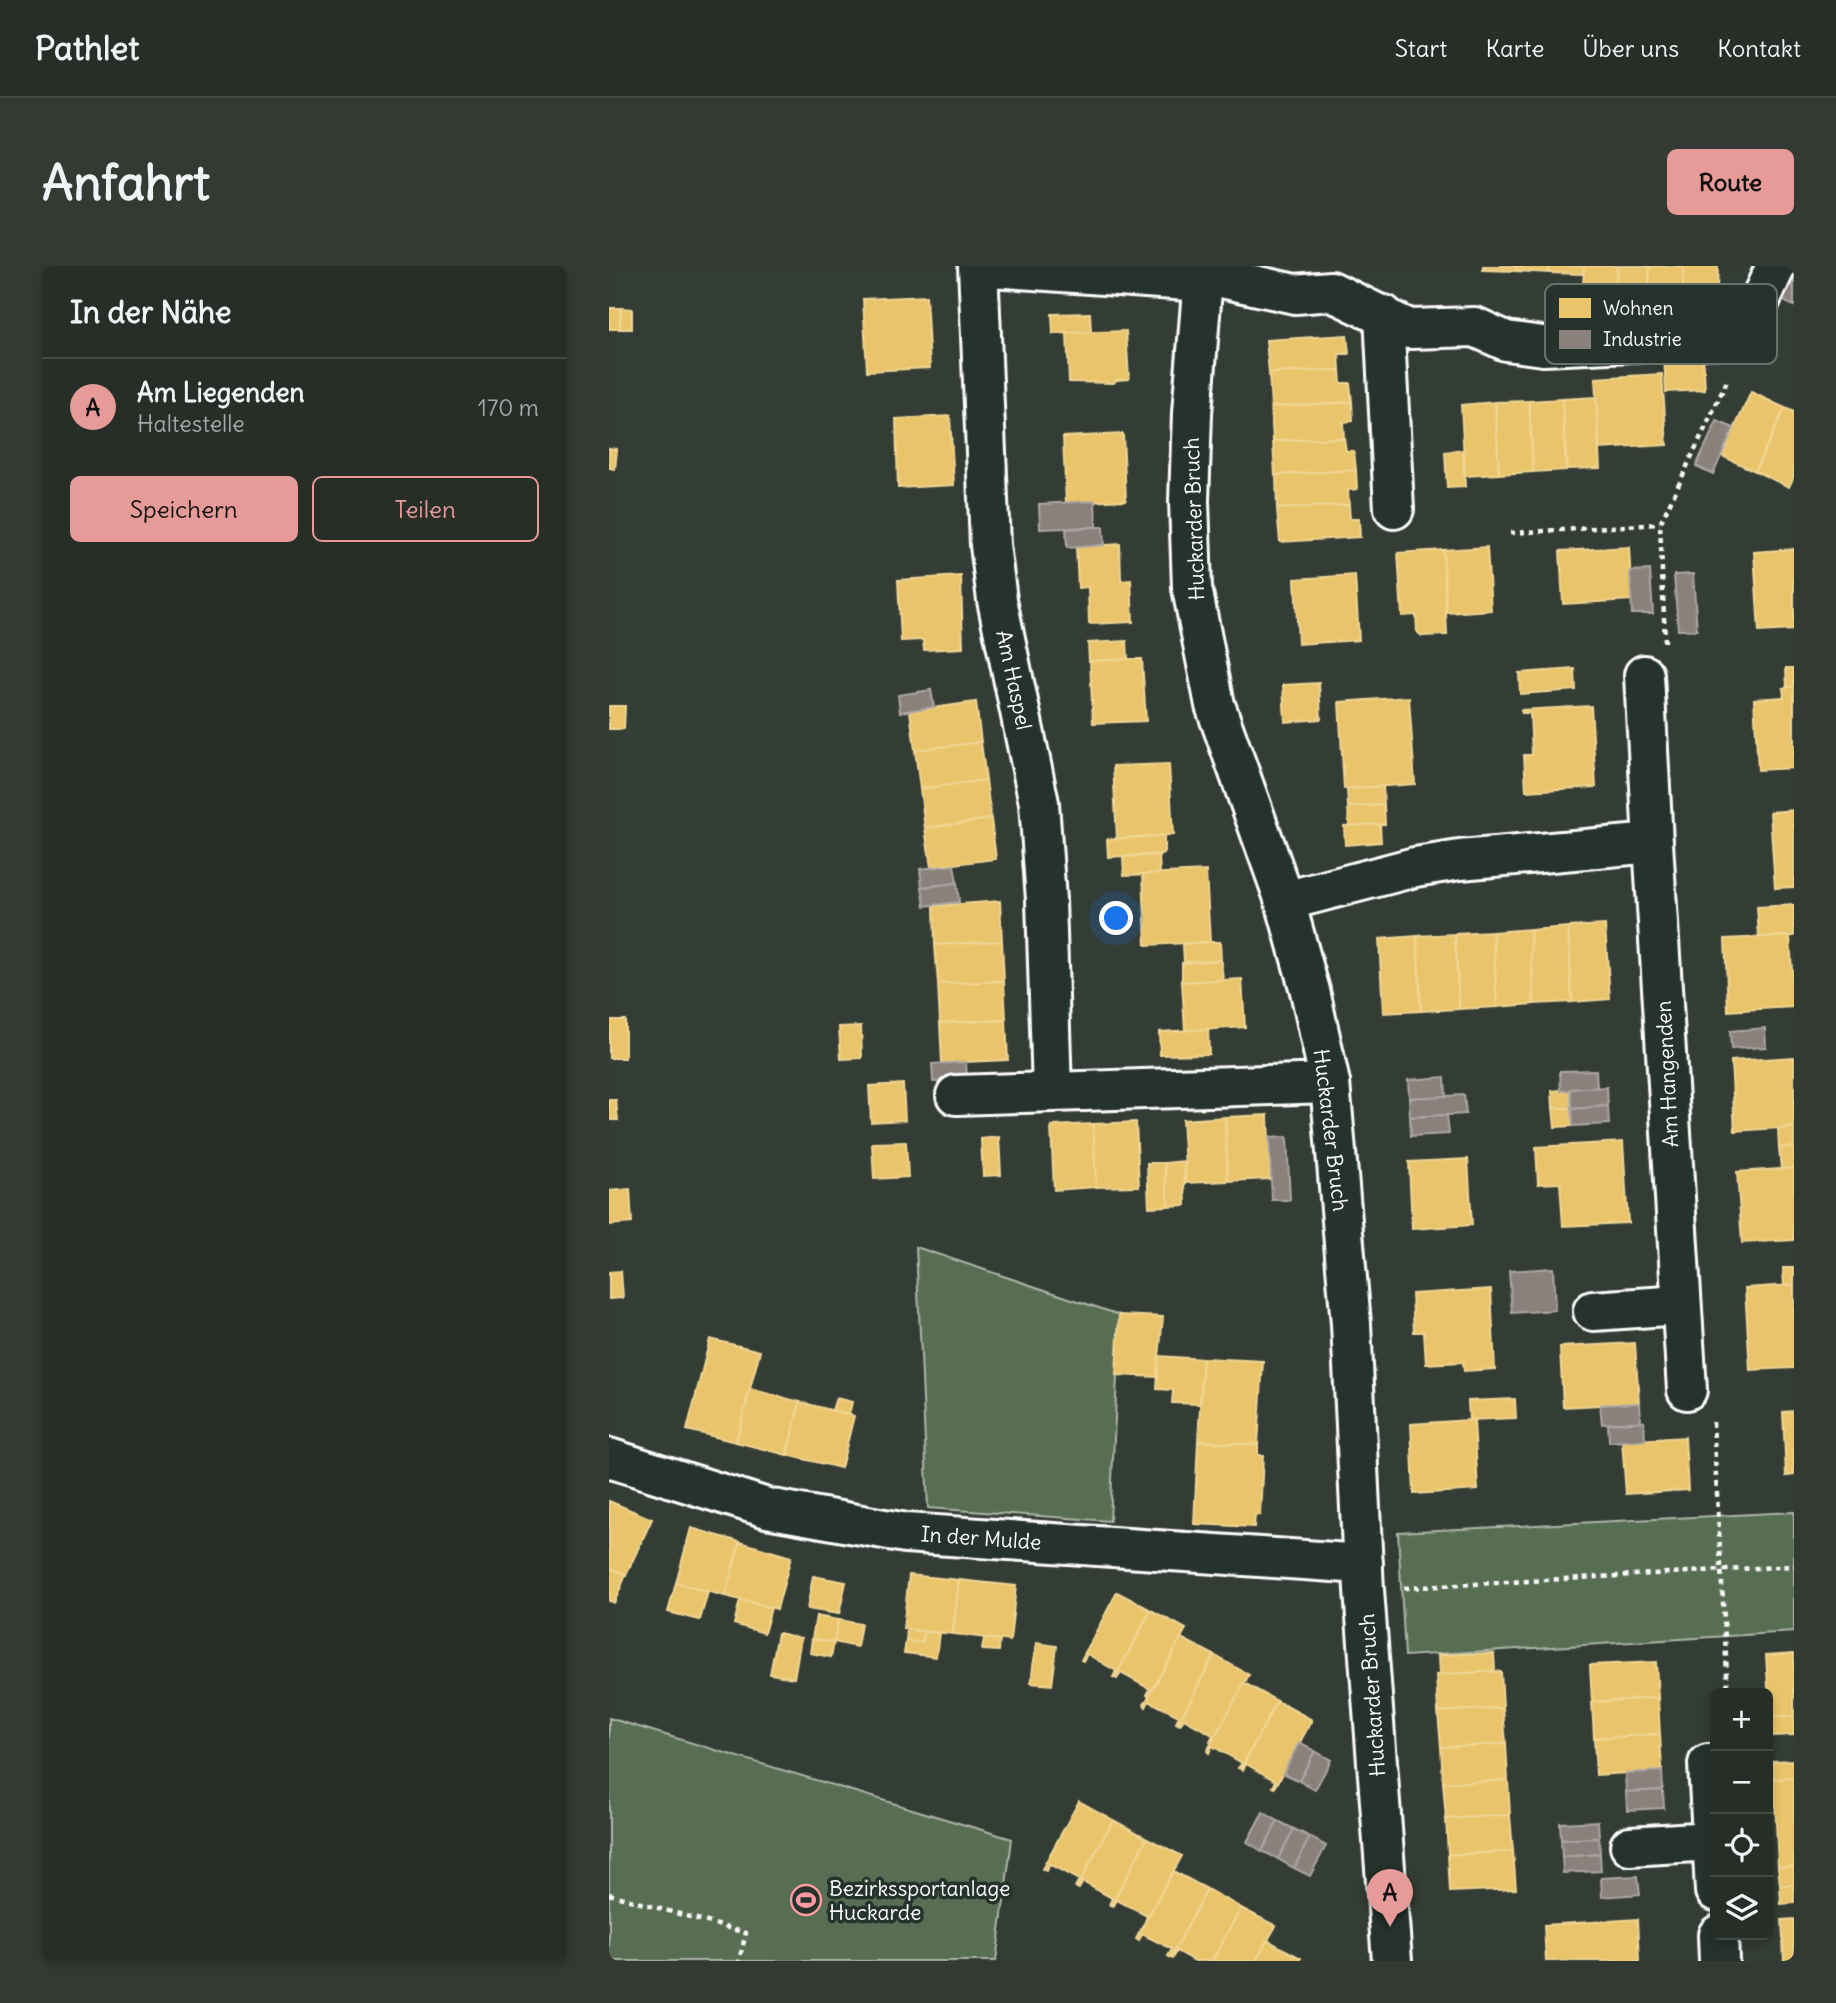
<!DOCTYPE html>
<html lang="de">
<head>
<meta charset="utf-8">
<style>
	:root { --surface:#272e28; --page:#333a34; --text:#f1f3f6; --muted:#a4a8a8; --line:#434a45; --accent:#e69b98 }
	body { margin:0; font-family:Delius,sans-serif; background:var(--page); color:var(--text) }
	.controls { position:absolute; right:21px; bottom:21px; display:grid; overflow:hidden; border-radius:10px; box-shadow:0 4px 10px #0003 }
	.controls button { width:63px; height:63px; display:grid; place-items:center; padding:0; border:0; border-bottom:2px solid var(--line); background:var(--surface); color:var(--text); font:35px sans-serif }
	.you { position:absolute; left:508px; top:653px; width:24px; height:24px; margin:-18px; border:5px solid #fff; border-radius:50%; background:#1a73e8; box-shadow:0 0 0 10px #1a73e833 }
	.badge { display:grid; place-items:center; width:46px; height:46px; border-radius:50%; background:var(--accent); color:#111; font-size:23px; font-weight:700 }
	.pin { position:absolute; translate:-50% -58px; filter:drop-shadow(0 2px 4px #0008) }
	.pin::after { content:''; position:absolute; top:37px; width:24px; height:21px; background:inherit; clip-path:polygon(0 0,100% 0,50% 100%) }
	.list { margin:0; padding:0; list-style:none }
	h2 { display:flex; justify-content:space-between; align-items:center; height:91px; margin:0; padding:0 28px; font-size:30px }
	h2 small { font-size:23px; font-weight:400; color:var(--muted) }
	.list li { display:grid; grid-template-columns:46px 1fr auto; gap:21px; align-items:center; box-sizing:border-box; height:98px; padding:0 28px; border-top:2px solid var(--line) }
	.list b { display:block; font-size:26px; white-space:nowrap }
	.list p { margin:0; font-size:23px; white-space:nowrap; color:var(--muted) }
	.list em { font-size:23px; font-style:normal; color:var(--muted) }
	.actions { display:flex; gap:14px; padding:21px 28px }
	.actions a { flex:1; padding:16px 0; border:2px solid var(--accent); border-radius:10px; text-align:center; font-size:24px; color:var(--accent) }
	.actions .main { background:var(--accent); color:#111 }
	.icon { flex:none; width:38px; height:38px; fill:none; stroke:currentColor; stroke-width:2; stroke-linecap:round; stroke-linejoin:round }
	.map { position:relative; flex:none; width:1185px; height:1695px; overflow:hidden; border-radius:10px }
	header { display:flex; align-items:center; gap:42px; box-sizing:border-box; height:98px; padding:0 35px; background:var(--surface); border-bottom:2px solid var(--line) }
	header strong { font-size:33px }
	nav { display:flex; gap:38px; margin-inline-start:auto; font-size:24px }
	.intro { display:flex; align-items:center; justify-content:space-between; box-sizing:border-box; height:168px; padding:0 42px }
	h1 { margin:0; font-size:49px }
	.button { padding:18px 32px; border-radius:10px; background:var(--accent); color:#111; font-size:24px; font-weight:700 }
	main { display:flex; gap:42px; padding:0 42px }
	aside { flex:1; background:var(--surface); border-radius:10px; box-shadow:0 4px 10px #0003 }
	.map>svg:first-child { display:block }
	.green { fill:#586e52; stroke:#acb6a8; stroke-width:2 }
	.homes { fill:#e9c46a; stroke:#f0d697; stroke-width:2 }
	.industry { fill:#8a817c; stroke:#ada7a3; stroke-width:2 }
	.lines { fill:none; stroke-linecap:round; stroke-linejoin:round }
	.minor-casing { stroke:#fff; stroke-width:44 }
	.path { stroke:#fff; stroke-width:4.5; stroke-dasharray:5 5; stroke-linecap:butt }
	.minor { stroke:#26332d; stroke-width:38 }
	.labels { text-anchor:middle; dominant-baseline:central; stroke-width:7; stroke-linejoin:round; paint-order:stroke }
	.street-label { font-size:21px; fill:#fff; stroke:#26332d }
	.poi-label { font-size:21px; fill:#fff; stroke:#26332d; text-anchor:start }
	.key { fill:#26332d; stroke:#67706c; stroke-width:2 }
	.key-label { font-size:19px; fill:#fff }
</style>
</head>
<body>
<header>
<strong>Pathlet</strong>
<nav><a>Start</a><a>Karte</a><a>Über uns</a><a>Kontakt</a></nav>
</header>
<div class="intro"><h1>Anfahrt</h1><a class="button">Route</a></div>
<main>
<aside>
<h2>In der Nähe<small></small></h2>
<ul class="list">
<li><span class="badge">A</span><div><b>Am Liegenden</b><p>Haltestelle</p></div><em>170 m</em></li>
</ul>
<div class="actions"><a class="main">Speichern</a><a>Teilen</a></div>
</aside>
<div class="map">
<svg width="1185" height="1695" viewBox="0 0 1185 1695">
	<rect width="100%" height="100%" fill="#343d35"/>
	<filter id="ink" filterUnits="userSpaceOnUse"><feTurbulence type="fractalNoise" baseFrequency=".0143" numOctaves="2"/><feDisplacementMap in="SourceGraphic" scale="14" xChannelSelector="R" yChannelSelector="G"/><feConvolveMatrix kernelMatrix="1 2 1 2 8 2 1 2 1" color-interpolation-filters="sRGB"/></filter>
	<g filter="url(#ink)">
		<g class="green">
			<path d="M307,981L511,1049L501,1255L319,1242Z"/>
			<path d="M1185,1246V1366L796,1390L789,1266Z"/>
			<path d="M0,1452L403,1573L387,1695H0Z"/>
		</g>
		<g class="homes">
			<path d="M874,0H908L907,5L874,4Z"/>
			<path d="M908,0H941L940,7L907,5Z"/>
			<path d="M941,0H975L974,8L940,7Z"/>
			<path d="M975,0H1008L1007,21L974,20Z"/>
			<path d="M1008,0H1041L1040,22L1007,21Z"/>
			<path d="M1041,0H1074V23L1040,22Z"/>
			<path d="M1074,0H1109L1108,24L1074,23Z"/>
			<path d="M317,30L321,102L258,105L254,33Z"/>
			<path d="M0,42H12L11,63H0Z"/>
			<path d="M12,42L23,43V63H11Z"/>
			<path d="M481,47L482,66L444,68L443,48Z"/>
			<path d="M517,65L520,113L507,114L505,117L460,116L458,67Z"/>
			<path d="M738,69L740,88H730L731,104L660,107L657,74Z"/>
			<path d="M1094,87L1096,124L1057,126L1055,89Z"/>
			<path d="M731,104L732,117H741L743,136L662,141L660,107Z"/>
			<path d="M1053,108L1058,179L990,183L986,112Z"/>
			<path d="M1142,126L1176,142L1146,205L1113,190Z"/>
			<path d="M987,131L991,202L958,203L953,133Z"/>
			<path d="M953,133L957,204L924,206L920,135Z"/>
			<path d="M920,135L924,206L890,208L886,136Z"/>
			<path d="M743,136L744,155L734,156L735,172L664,175L662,141Z"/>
			<path d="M886,136L890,208L856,210L852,139Z"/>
			<path d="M1176,142L1185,146V210L1180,221L1146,205Z"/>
			<path d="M341,150L345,219L289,222L287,153Z"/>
			<path d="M514,168L517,234L457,237L454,171Z"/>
			<path d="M735,172L737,185H745L747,204L666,209L664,175Z"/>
			<path d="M0,182L8,183L6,203L0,202Z"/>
			<path d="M854,184L856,221L838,222L836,186Z"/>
			<path d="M747,204L748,223L739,224L740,239L668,243L667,209Z"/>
			<path d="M740,239L741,253H750L751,271L671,276L668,243Z"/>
			<path d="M511,278L512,315L522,314L524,356L480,358L479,321L469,322L467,281Z"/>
			<path d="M878,281L882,344L838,347L834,284Z"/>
			<path d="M1020,281L1023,334L954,338L951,285Z"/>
			<path d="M1185,283V364L1150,366L1145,286Z"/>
			<path d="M834,284L838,369L813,370L808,366L807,349L793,350L789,287Z"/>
			<path d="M746,309L750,374L689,378L686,313Z"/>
			<path d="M352,310L354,382L315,384L314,374L292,375L289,314Z"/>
			<path d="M518,375L519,393L480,395L479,377Z"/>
			<path d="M519,393H533L537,455L484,457L481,395Z"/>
			<path d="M1177,402H1185V421H1178Z"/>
			<path d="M966,403L967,424L911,428L910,407Z"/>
			<path d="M710,417L712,453L676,456L674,419Z"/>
			<path d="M1178,421H1185V502L1149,504L1145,433L1175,431L1174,422Z"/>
			<path d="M800,431L806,518L735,523L730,436Z"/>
			<path d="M367,436L372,476L306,484L301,445Z"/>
			<path d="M0,440H16L15,463H0Z"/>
			<path d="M982,440L987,521L917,525L915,489H923L921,447H913L912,444Z"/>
			<path d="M372,476L377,514L311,523L306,484Z"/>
			<path d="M560,498L564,569L508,572L504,500Z"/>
			<path d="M377,514L382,553L316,562L311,523Z"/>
			<path d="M774,520L775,539L739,541L738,523Z"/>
			<path d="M775,539L776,558L740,560L739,541Z"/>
			<path d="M1185,544V621L1166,622L1161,546Z"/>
			<path d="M382,553L387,593L322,601L316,562Z"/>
			<path d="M771,558L772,576L736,579L735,560Z"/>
			<path d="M555,570V588L499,591L498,573Z"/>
			<path d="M550,589L551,608L515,609L514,591Z"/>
			<path d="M597,605L601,676L537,679L534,608Z"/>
			<path d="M391,635L393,675L326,679L325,640Z"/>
			<path d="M1185,639V670L1150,671L1148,641Z"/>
			<path d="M996,659L1001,733L963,736L959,661Z"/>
			<path d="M959,661L963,736L925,738L921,664Z"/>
			<path d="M921,663L925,738L888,741L884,666Z"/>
			<path d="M884,666L888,741L850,743L846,668Z"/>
			<path d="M846,668L850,743L812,745L808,670Z"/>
			<path d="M808,670L812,745L774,747L770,673Z"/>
			<path d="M1181,670L1185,741L1119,745L1116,673Z"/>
			<path d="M393,675L395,715L329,718L326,679Z"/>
			<path d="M601,676H611L612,694L575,696L574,678Z"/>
			<path d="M612,694L614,714L573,716V697Z"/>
			<path d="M633,713L636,761L576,765L573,716Z"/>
			<path d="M395,715L397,754L331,757L329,718Z"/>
			<rect x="0" y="754" width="16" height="38"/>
			<path d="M397,754L399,794L333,797L331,757Z"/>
			<path d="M252,760L253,792L232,793L230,761Z"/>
			<path d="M599,763L600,788L551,789L550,766Z"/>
			<path d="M1185,791V861L1126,865L1122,795Z"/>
			<path d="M294,818L296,854L262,856L260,820Z"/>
			<path d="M962,823L963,842H944L943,825Z"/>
			<path d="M0,834H7L9,854H0Z"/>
			<path d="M944,842H963L964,860L946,861Z"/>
			<path d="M659,849L661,913L619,915L616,851Z"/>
			<path d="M616,851L619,915L577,917L573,854Z"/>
			<path d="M527,856L530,920L487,921L484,858Z"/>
			<path d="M484,858L487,921L445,924L442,860Z"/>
			<path d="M1185,861V881L1170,882L1169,863Z"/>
			<path d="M390,871L392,909L374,910L372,873Z"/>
			<path d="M297,876L299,911L265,913L263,877Z"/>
			<path d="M1014,876L1019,957L954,960L951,917L929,918L927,881Z"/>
			<path d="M1185,881V902L1172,903L1170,882Z"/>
			<path d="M859,893L863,959L803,963L800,896Z"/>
			<path d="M575,895L577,939L559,940L556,897Z"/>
			<path d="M538,897H556L559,940L540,941Z"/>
			<path d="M1185,902V974L1133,977L1128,906Z"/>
			<path d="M21,923L23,957L0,959V925Z"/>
			<path d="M1174,1002H1185V1019L1175,1020Z"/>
			<path d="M12,1005L14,1032L0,1033V1006Z"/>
			<path d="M1185,1019V1102L1141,1104L1136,1022Z"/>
			<path d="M882,1023L886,1103L855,1105L854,1096L817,1098L815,1066H805L803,1028Z"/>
			<path d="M510,1049L554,1051L548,1111L507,1109Z"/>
			<path d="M101,1073L151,1085L127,1176L78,1164Z"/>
			<path d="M1026,1077L1030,1137L954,1141L951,1081Z"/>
			<path d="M550,1090L594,1093L591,1138L563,1137L564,1124L548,1123Z"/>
			<path d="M594,1092L654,1095L649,1179L589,1175Z"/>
			<path d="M141,1123L191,1136L178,1189L127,1176Z"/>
			<path d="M227,1132L243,1136L240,1149L223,1144Z"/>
			<path d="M906,1133L907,1152L860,1154L859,1135Z"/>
			<path d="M191,1136L245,1150L232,1202L178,1189Z"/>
			<path d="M1185,1145V1209L1177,1210L1174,1146Z"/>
			<path d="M860,1154H865L869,1224L805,1228L802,1158Z"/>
			<path d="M1076,1171L1079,1224L1017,1228L1013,1175Z"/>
			<path d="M589,1175L649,1179V1189L654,1190L651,1249H646L645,1261L585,1258Z"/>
			<path d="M0,1235L43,1253L17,1309L0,1301Z"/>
			<path d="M82,1262L131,1276L116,1330L67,1317Z"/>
			<path d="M131,1276L182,1291L168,1343L116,1330Z"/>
			<path d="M0,1301L17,1309L5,1337L0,1335Z"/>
			<path d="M300,1309L350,1314L344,1368L294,1363Z"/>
			<path d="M204,1310L237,1316L230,1348L198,1343Z"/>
			<path d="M350,1314L407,1320L401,1375L344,1368Z"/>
			<path d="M67,1317L99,1326L91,1354L59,1346Z"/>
			<path d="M508,1326L542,1344L506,1412L504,1411L507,1405L478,1388L474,1395L472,1394Z"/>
			<path d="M131,1334L162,1342L155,1367L125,1358Z"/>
			<path d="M542,1344L577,1363L540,1430L538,1429L541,1423L512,1407L508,1413L506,1412Z"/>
			<path d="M207,1350L229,1354L225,1376L203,1373Z"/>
			<path d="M229,1354L252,1358L248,1381L225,1376Z"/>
			<path d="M298,1363L315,1366L314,1377L297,1375Z"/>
			<path d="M315,1366L330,1367L327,1391L295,1387L297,1375L314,1377Z"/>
			<path d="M169,1367L192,1372L185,1412L161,1408Z"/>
			<path d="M375,1372L391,1374L390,1385L373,1384Z"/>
			<path d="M572,1372L605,1389L569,1458L567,1457L570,1450L540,1435L537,1441L535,1439Z"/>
			<path d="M203,1373L225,1376L222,1391L201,1387Z"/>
			<path d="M427,1377L448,1380L443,1419L422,1417Z"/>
			<path d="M885,1387L886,1405L830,1409L829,1389Z"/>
			<path d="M1185,1387V1450L1161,1452L1157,1389Z"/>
			<path d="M605,1389L640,1409L603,1476L601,1475L604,1469L575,1453L571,1459L569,1458Z"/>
			<path d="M1047,1396L1049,1432L983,1436L981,1399Z"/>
			<path d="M892,1405L894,1442L829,1446L827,1409Z"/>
			<path d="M635,1417L668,1435L632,1503L629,1502L633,1497L603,1480L600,1487L598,1485Z"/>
			<path d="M1049,1432L1051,1468L985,1472L983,1436Z"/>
			<path d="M668,1435L703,1454L666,1522L664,1521L667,1515L637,1498L634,1504L632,1503Z"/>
			<path d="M894,1442L897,1478L832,1481L829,1446Z"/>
			<path d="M1185,1450V1469L1162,1470L1161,1452Z"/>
			<path d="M1051,1468L1053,1505L987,1509L985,1472Z"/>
			<path d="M897,1478L899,1514L834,1517L832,1481Z"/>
			<path d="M1185,1494V1512L1165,1513L1164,1495Z"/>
			<path d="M1185,1512V1600L1169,1601L1165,1513Z"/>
			<path d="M899,1514L901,1549L837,1553L834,1517Z"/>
			<path d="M470,1535L504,1554L468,1622L466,1621L470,1614L440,1598L437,1605L433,1603Z"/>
			<path d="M901,1549L904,1585L839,1589L837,1553Z"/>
			<path d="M504,1554L538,1572L502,1640L500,1639L503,1632L474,1616L470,1623L468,1622Z"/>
			<path d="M538,1572L573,1590L535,1658L538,1650L508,1634L504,1641L502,1640Z"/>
			<path d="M904,1585L907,1623L841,1626L839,1589Z"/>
			<path d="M1185,1600V1619H1171L1169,1601Z"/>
			<path d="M564,1605L598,1623L562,1692L559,1690L563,1683L533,1668L530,1675L527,1673Z"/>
			<path d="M1171,1619H1185V1637L1172,1638Z"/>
			<path d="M598,1623L632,1642L603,1695H586L568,1685L564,1693L562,1692Z"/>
			<path d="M632,1642L667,1660L647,1695H603Z"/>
			<path d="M1029,1653L1031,1695H937L935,1659Z"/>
			<path d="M1185,1653V1695H1175L1173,1654Z"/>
			<path d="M658,1674L692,1692L690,1695H647Z"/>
		</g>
		<g class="industry">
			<path d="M1185,0V40L1168,32Z"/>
			<path d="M1108,155L1125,162L1104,208L1087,200Z"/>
			<path d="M486,235L487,261L431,263L430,238Z"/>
			<path d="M487,261H494L495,279L458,282L457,263Z"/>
			<path d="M1041,304L1044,348H1023L1021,305Z"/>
			<path d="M1084,308L1088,364H1069L1065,309Z"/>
			<path d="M322,424L325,441L291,446L289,429Z"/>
			<path d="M345,599L348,617L313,621L311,603Z"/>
			<path d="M348,617L350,636L316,640L313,621Z"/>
			<path d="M1156,762L1157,781L1122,783L1121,765Z"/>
			<path d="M357,796L358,814L324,816L323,798Z"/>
			<path d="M987,804L988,822L952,825L951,805Z"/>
			<path d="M836,811L837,830L800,832L799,814Z"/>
			<path d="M998,821L999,840L963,843L962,823Z"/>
			<path d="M855,829L857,848L801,851L800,832Z"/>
			<path d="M999,840L1000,858L964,860L963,843Z"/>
			<path d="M838,849L840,868L802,870L801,851Z"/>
			<path d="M678,871L681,934H663L660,872Z"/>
			<path d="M944,1002L946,1044L903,1047L900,1005Z"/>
			<path d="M1030,1137L1031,1156L993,1158L991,1139Z"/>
			<path d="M1035,1155L1036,1174L1000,1176L999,1158Z"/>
			<path d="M690,1477L706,1485L690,1515L674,1507Z"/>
			<path d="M706,1485L722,1494L706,1524L690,1515Z"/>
			<path d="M1053,1505L1054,1524L1017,1526L1016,1507Z"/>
			<path d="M1054,1524L1055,1542L1018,1544L1017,1526Z"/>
			<path d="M654,1546L669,1555L653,1585L638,1576Z"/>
			<path d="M669,1555L685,1563L669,1593L653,1585Z"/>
			<path d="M989,1555L990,1572L952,1574L951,1557Z"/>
			<path d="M685,1563L701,1571L685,1602L669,1593Z"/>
			<path d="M701,1571L717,1580L701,1610L685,1602Z"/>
			<path d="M990,1572L991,1588L953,1591L952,1574Z"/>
			<path d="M991,1588L992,1605L954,1607L953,1591Z"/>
			<path d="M1029,1610L1031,1628L993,1631L992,1612Z"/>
		</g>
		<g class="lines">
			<g class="minor-casing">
				<g id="minor">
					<path d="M595,0L583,147L580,235L583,322L606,439L676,635L701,725L721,817L742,1058L755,1324L783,1695"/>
					<path d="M594,8L686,28L722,25L800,63L866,61L897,75L934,80L1134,71L1167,0"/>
					<path d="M593,16L369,0L381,279L388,334L430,537L437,634L443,826L721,817"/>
					<path d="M775,49L785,243"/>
					<path d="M1035,409L1044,577"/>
					<path d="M676,635L806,601L851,594L1044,577L1078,1124"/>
					<path d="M347,829L443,826"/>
					<path d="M984,1045L1072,1039"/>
					<path d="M0,1192L158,1242L297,1267L754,1298"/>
					<path d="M1099,1498L1106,1625"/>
					<path d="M1021,1580L1103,1575"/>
					<path d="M1109,1669L1110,1695"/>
				</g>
			</g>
			<g class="path">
				<path d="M901,267L1051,258"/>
				<path d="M1056,376L1051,258L1119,113"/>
				<path d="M1104,1156L1119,1427"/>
				<path d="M795,1322L1185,1300"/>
				<path d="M0,1628L137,1667L130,1695"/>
			</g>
			<use href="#minor" class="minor"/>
		</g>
	</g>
	<defs>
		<g id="stadium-ring" transform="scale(1.575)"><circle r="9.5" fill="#26332d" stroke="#ff9aa2" stroke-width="1.5"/><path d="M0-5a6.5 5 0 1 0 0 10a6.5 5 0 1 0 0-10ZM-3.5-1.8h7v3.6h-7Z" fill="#ff9aa2"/></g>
	</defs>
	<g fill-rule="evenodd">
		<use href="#stadium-ring" x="197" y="1634"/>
	</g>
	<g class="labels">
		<g class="street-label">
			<text transform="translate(585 253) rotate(-92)">Huckarder Bruch</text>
			<text transform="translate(405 414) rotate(78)">Am Haspel</text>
			<text transform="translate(1058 808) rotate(-93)">Am Hangenden</text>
			<text transform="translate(722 864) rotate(83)">Huckarder Bruch</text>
			<text transform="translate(372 1272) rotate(4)">In der Mulde</text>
			<text transform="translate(763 1429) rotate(-94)">Huckarder Bruch</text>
		</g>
		<g class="poi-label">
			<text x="220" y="1622">Bezirkssportanlage<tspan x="220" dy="24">Huckarde</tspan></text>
		</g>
	</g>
	<rect x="936" y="18" width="232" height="80" rx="10" class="key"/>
	<rect x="950" y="32" width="32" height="20" fill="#e9c46a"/>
	<rect x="950" y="64" width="32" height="19" fill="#8a817c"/>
	<g class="key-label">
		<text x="994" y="49">Wohnen</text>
		<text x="994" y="80">Industrie</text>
	</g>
</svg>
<div class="controls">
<button>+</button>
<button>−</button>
<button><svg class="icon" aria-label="locate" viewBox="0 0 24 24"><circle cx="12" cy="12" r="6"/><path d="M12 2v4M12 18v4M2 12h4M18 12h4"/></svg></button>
<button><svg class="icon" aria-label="layers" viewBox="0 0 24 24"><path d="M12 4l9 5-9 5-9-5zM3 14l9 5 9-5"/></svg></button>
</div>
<div class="you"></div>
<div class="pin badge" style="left:781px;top:1661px">A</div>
</div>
</main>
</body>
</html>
